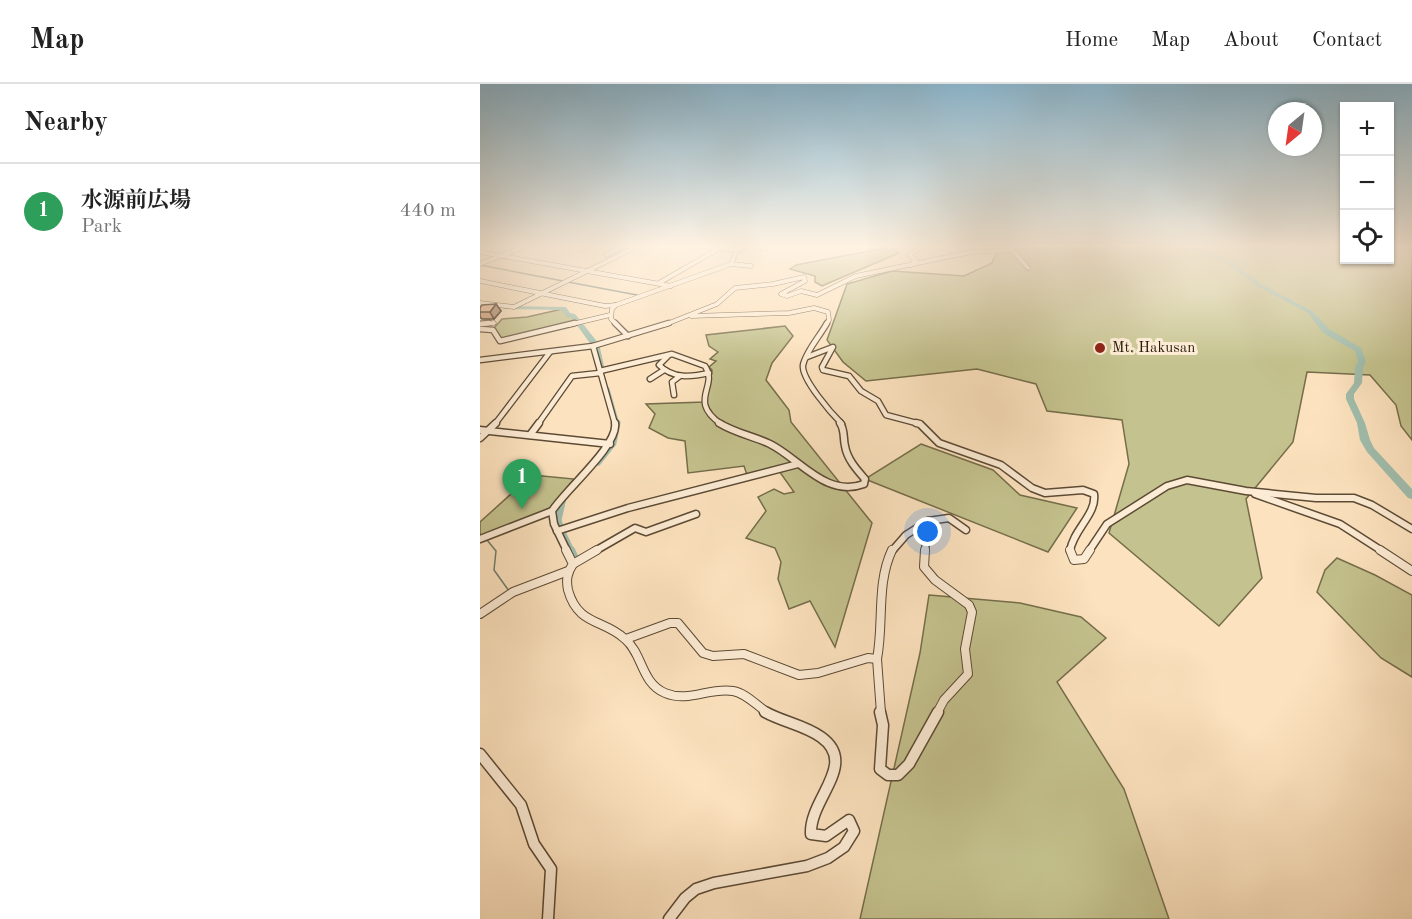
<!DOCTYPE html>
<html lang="en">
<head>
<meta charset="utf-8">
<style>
	:root { --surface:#fff; --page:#f6f6f6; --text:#222; --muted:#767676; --line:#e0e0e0; --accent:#db2777 }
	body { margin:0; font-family:"Old Standard TT","Noto Serif JP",serif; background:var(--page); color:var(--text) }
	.controls { position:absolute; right:18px; top:18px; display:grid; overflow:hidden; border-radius:0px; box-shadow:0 2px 4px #0004 }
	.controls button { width:54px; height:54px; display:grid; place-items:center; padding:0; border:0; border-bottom:2px solid var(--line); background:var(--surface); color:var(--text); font:30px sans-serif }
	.compass { position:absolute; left:788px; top:18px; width:54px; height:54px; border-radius:50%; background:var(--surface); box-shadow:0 2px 4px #0004; rotate:209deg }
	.you { position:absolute; left:448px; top:448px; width:21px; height:21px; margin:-15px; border:4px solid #fff; border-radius:50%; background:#1a73e8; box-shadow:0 0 0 9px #1a73e833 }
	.badge { display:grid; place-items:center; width:39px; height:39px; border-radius:50%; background:var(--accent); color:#fff; font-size:20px; font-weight:700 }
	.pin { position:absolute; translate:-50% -50px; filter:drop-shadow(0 2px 3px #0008) }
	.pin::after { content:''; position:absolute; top:32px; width:21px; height:18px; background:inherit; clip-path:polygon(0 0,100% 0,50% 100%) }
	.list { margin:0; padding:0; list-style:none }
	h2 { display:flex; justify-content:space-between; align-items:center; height:78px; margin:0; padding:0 24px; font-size:26px }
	h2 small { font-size:20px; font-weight:400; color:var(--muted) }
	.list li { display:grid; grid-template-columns:39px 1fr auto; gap:18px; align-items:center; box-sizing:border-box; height:96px; padding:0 24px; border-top:2px solid var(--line) }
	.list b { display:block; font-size:22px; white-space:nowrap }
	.list p { margin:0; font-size:20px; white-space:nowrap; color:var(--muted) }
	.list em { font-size:20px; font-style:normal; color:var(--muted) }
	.icon { flex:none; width:33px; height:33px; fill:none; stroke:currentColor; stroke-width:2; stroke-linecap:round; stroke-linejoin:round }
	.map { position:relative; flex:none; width:932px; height:835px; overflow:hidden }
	header { display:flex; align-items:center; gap:36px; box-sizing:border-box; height:84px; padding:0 30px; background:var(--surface); border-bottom:2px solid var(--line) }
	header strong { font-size:28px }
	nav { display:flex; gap:33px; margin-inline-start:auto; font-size:21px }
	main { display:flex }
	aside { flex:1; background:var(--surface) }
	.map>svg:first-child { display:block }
	.green { fill:#c4c28e; stroke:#756d4a; stroke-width:1.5 }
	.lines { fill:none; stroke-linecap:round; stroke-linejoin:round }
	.stream { stroke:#6f7c6b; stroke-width:1.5 }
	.canal-far2 { stroke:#a0beae; stroke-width:5 }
	.canal-far1 { stroke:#a0beae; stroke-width:7 }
	.canal { stroke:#a0beae; stroke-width:8 }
	.river { fill:#a0beae; fill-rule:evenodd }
	.street-far4-casing { stroke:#5c4a35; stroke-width:5 }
	.street-far3-casing { stroke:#5c4a35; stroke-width:7 }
	.street-far2-casing { stroke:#5c4a35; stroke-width:9 }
	.street-far1-casing { stroke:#5c4a35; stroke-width:10 }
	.street-casing { stroke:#5c4a35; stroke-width:13 }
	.street-far4 { stroke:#fdecd5; stroke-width:4 }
	.street-far3 { stroke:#fdecd5; stroke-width:4.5 }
	.street-far2 { stroke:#fdecd5; stroke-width:6 }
	.street-far1 { stroke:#fdecd5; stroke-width:8 }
	.street { stroke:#fdecd5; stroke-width:10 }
	.wall { fill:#cd9d79; stroke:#261807; stroke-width:1.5 }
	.shaded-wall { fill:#a78063; stroke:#261807; stroke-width:1.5 }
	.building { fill:#eeb78d; stroke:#261807; stroke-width:1.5 }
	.poi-dot { fill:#8f2418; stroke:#fdecd5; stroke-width:2 }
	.labels { text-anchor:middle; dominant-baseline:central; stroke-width:6; stroke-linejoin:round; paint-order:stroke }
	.far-poi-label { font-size:15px; fill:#261807; stroke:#fdecd5; text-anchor:start }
</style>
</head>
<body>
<header>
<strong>Map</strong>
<nav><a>Home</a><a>Map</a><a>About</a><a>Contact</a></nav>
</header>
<main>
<aside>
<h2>Nearby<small></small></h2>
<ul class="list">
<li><span class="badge" style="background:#2e9e5b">1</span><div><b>水源前広場</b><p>Park</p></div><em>440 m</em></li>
</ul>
</aside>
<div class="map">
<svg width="932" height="835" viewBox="0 0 932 835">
	<rect width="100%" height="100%" fill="#fce2be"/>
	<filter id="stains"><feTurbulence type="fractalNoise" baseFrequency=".00333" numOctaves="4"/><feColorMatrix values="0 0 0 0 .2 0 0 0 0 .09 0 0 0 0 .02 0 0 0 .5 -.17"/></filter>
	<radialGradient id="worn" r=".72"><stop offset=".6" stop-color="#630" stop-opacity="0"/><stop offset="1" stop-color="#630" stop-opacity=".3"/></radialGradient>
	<g class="green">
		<path d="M519,162H864V176H910V162H932V356L921,342L916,321L890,291L827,288L813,358L766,415L782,494L739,542L629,449L649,380L642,336L567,327L556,300L497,285L386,297L363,278L347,256L367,200L412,187L484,192L512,179Z"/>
		<path d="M405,164L415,165L419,169L342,202L335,198V192L310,185L316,181Z"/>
		<path d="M82,225L88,232L91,231L95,238L21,256L14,244L22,235L47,233Z"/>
		<path d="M305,242L313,252L292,279L286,296L309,326L311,338L392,439L355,563L330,517L309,525L298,495L301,478L295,464L266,454L286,427L278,413L294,405L304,410L314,408L297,384L267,391L264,382L208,389L205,357L188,354L169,344L175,330L166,320L225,318C226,307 231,297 232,286L229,283L236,277L230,275L238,268L229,262L226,251Z"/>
		<path d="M441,360L513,386L540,411L597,424L568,468L385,395Z"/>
		<path d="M52,391L94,395L66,429L0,454V438Z"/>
		<path d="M857,474L895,491L932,511V593L901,574L837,508L845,486Z"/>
		<path d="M449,511L540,519L601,533L626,554L577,598L644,705L689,835H380L440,569Z"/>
	</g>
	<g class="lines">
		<g class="stream">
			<path d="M0,181L83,197"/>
			<path d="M88,198L157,211"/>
			<path d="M7,456L16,467L14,486L29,507"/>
		</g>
		<g class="canal-far2">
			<path d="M117,262L122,285"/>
			<path d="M127,305L137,340"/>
		</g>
		<g class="canal-far1">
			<path d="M118,378L133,359L137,339"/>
			<path d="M80,443L78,436L83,414"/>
			<path d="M82,448L91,467"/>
		</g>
		<path class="canal" d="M91,466L96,477"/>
		<g class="river">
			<path d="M704,162H712L749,176L781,200L832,227L849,245L881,264L886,277L883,284L882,299L874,310V315L885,339L890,356L894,364L932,405V415L928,414L887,368L880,356L877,339L866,315V310L874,299L875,284L878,277L875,267L843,249L828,229L777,202L745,178Z"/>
			<path d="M22,222L86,223L90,229L95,230L119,260L112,262L91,233L86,232L82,226L24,225L21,223Z"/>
		</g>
		<g class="street-far4-casing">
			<g id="street-far4">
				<path d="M213,162L257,166L251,180"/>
				<path d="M274,162L285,165"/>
				<path d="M529,162L548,184"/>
				<path d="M100,166L109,162"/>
				<path d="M257,166L267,162"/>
				<path d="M0,168L191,202"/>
				<path d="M126,171L145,162"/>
				<path d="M0,180L45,162"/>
				<path d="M431,181L436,176L429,171L439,165"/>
				<path d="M0,197L125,222L136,221L251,180L271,182"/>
				<path d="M179,199L240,164"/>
				<path d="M0,219L34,223L156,163"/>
				<path d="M136,221L132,225L131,235L137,241"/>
				<path d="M211,232L309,229L334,224L348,228L349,236L346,241"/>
				<path d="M0,240L14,239"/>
				<path d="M88,241L130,231"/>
				<path d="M184,241L237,220L255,204L293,200L324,193L325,197L301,210L307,212L321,207L337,211L376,192L491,168L533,166"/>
			</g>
		</g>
		<g class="street-far3-casing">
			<g id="street-far3">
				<path d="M135,239L148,252"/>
				<path d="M347,239C340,252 326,267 323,281C321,295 352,330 362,340"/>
				<path d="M0,240L9,239"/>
				<path d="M0,245L13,246L20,257L95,239"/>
				<path d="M113,262L135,340"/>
				<path d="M188,272L179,281C193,295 211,293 229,289"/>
				<path d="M327,273L353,263L342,283L343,286L369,292L381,307L398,317L406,331L440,340"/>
				<path d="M0,276L113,262L189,239"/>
				<path d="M120,287L192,270L225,282C239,303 207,316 241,340"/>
				<path d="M170,295L184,286"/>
				<path d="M194,311L192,298L200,292"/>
				<path d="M15,340L70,268"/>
				<path d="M58,340L92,292L120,289"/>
			</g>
		</g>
		<g class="street-far2-casing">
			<g id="street-far2">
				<path d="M239,339C255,349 273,352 290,360C320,375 346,414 384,400L385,395C377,386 367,375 365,362C363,354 365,346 360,339"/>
				<path d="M436,339L440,340L459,359L521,381L552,404L565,409L603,406L614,410C617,430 593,446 590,467"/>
				<path d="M0,346L130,360"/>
				<path d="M50,351L59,339"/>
				<path d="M0,354L16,339"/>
				<path d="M775,410L860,440L902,467"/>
				<path d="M448,437L469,434L486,446"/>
				<path d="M77,447L148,424L318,380"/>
				<path d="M0,455L72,427"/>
				<path d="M87,467L74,440L72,427C85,406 139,361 135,339"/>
				<path d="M115,467L155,444L166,448L216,430"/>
				<path d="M412,467L426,451L448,437L445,467"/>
				<path d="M609,467L627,440L687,402L707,396L766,407L836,414H874L892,421L932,445"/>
			</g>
		</g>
		<g class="street-far1-casing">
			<g id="street-far1">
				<path d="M86,466L93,480C87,489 86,496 88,506C98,542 124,535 145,555C163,570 161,599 185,609C209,619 229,603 253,607C266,609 277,622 288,629"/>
				<path d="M445,466L444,483L455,496L489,521L492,528L485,565L488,590L464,616L457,629"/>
				<path d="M590,466L594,476L604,475L610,466"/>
				<path d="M900,466L932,487"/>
				<path d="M93,480L117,466"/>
				<path d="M0,530L33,508L88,487"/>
				<path d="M146,555L190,539H198L223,569L233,572L264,570L319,591L338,589L388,574L397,575"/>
				<path d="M397,575L401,629"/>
				<path d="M397,575C404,539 396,500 412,466"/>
			</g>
		</g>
		<g class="street-casing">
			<g id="street">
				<path d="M400,628L403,641L400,685L408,691H418L429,680L458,628"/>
				<path d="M0,670L41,721L54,760L71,785L68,835"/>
				<path d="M189,835L205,814L216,805L234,799L327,782L348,774L364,763L374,747L369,736L346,752L331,750C329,715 379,680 341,653C324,641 303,638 285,628"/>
			</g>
		</g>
		<use href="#street-far4" class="street-far4"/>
		<use href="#street-far3" class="street-far3"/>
		<use href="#street-far2" class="street-far2"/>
		<use href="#street-far1" class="street-far1"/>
		<use href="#street" class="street"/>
	</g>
	<path class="wall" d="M16,220L21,227L14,235H2L0,233V224Z"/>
	<path class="shaded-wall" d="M16,220L21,227L14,235L10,228Z"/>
	<path class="building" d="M16,220L10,228H0V224L2,221Z"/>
	<linearGradient id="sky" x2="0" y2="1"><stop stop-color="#8bb8d1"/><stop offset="0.58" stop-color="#fef2e2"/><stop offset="1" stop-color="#fef2e2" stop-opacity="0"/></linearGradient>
	<rect width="932" height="279" fill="url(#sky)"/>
	<circle class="poi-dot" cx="620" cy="264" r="6"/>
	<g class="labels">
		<g class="far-poi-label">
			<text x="632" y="264">Mt. Hakusan</text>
		</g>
	</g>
	<rect width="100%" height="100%" filter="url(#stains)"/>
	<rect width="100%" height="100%" fill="url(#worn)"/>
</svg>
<div class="controls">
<button>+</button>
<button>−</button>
<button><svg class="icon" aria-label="locate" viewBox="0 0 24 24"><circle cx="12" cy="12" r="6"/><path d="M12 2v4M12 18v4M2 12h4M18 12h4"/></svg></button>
</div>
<svg class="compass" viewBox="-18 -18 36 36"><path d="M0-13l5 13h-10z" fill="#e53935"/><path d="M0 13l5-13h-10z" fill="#767676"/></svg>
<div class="you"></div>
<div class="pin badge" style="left:42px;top:425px;background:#2e9e5b">1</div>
</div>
</main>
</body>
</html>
